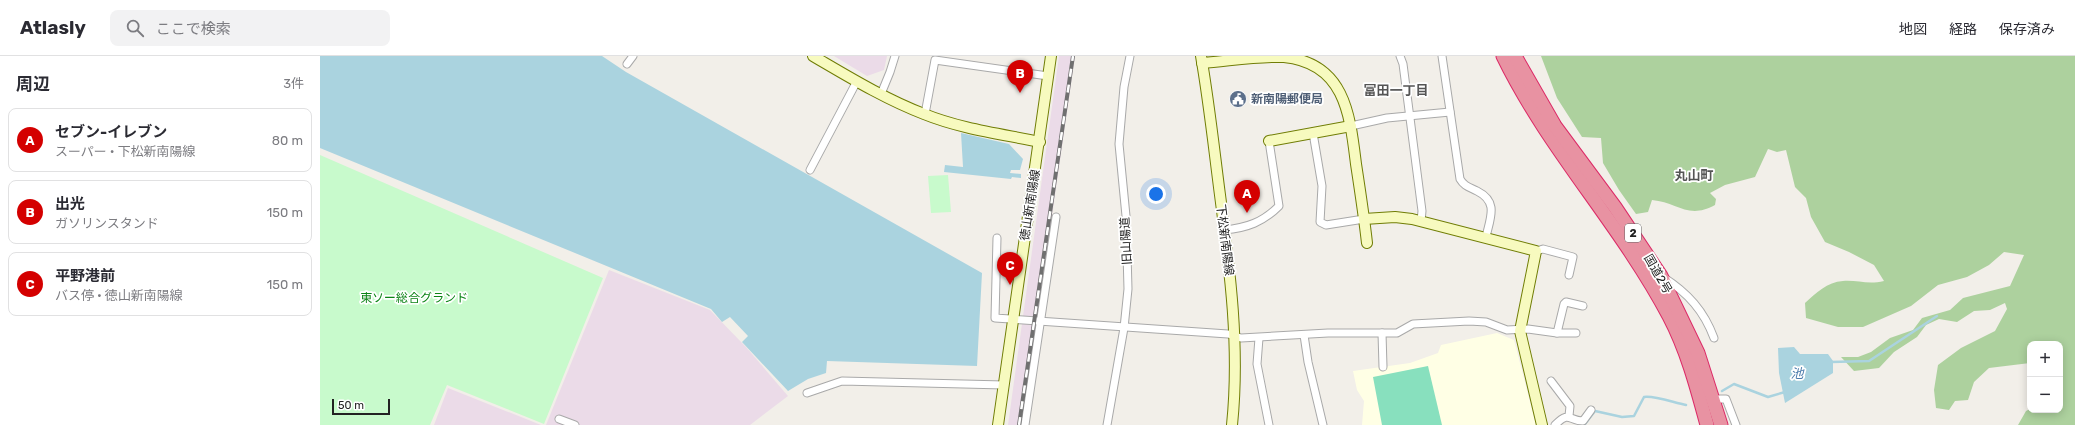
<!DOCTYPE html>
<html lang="ja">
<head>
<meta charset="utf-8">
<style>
	:root { --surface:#fff; --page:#f2f2f3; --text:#2b2b33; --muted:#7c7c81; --line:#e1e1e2; --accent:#d40000 }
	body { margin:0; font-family:Rubik,"Noto Sans JP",sans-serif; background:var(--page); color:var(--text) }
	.controls { position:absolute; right:12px; bottom:12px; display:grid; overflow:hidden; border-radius:8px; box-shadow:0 2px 10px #0003 }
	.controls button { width:36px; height:36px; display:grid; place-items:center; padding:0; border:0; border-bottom:1px solid var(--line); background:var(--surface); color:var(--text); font:20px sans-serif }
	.scale { position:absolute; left:12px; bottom:10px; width:58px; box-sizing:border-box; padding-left:4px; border:2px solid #222; border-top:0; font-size:11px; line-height:14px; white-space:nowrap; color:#222; -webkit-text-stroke:3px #fff; paint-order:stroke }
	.you { position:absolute; left:836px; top:138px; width:14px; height:14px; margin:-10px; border:3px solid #fff; border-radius:50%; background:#1a73e8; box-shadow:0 0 0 6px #1a73e833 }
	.badge { display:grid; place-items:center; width:26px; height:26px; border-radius:50%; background:var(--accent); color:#fff; font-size:13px; font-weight:700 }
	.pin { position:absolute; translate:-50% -33px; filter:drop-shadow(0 1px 2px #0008) }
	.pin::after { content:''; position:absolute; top:21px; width:14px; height:12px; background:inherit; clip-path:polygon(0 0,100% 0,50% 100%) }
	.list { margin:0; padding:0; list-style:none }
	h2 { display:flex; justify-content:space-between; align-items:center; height:52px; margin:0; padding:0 16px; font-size:17px }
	h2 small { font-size:13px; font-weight:400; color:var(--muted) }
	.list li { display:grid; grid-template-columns:26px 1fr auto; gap:12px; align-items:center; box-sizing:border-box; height:64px; margin:0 8px 8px; padding:0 8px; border:1px solid var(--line); border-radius:8px }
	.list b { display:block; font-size:15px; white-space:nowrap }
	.list p { margin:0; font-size:13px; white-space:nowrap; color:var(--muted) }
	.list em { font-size:13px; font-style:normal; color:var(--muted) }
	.icon { flex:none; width:22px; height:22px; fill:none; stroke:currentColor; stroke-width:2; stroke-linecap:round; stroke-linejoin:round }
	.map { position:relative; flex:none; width:1755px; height:369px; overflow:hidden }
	header { display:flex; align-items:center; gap:24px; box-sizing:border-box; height:56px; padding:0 20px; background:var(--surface); border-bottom:1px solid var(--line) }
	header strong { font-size:19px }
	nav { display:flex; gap:22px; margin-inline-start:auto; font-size:14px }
	.search { width:280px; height:36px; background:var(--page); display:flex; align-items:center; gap:10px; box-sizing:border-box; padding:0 14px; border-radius:8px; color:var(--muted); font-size:15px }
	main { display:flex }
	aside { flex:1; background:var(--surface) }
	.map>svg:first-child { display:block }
	.industrial { fill:#ebdbe8 }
	.education { fill:#ffffe5 }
	.forest { fill:#add19e }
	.park { fill:#c8facc }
	.pitch { fill:#88e0be }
	.water { fill:#aad3df }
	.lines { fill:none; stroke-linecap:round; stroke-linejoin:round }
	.stream { stroke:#aad3df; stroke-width:2.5 }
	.street-casing { stroke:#a9a9a9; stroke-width:9 }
	.secondary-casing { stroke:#707d05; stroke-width:12 }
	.highway-casing { stroke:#dc2a67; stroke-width:15 }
	.street { stroke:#fff; stroke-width:7 }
	.secondary { stroke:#f7fabf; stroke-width:10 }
	.highway { stroke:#e892a2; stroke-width:13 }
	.rail-casing { stroke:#707070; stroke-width:4 }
	.rail { stroke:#fff; stroke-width:2.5; stroke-dasharray:8; stroke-linecap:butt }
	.labels { text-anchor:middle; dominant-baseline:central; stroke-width:3.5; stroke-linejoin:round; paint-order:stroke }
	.shield { fill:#fff; stroke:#646464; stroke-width:1 }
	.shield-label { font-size:11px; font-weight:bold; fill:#222 }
	.service-label { font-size:12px; font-weight:bold; fill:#4e5e75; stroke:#fff; text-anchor:start }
	.street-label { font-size:12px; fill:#222; stroke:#fff }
	.park-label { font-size:12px; fill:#0c8416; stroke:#fff }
	.neighbourhood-label { font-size:13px; font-weight:bold; fill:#555; stroke:#fff }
	.water-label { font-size:13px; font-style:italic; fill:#4a7aab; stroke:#fff }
</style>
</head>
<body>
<header>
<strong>Atlasly</strong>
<div class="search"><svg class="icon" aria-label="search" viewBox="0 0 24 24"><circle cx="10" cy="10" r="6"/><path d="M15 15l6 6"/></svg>ここで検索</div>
<nav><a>地図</a><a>経路</a><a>保存済み</a></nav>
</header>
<main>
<aside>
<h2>周辺<small>3件</small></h2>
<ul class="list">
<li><span class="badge">A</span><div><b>セブン-イレブン</b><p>スーパー · 下松新南陽線</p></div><em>80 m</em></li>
<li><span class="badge">B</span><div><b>出光</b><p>ガソリンスタンド</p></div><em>150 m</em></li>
<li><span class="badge">C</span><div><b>平野港前</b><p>バス停 · 徳山新南陽線</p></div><em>150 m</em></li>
</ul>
</aside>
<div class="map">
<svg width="1755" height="369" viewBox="0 0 1755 369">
	<rect width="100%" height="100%" fill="#f2efe9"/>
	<g class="industrial">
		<path d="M514,0H567L564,14L547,20Z"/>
		<path d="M739,0H755L702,369H688Z"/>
		<path d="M289,214L390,254L426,291L468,340L430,369H226Z"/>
		<path d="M128,332L221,369H114Z"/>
	</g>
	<path class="education" d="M1177,277L1194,284L1216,369H1042L1044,345L1037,334L1033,315L1090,307L1118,297L1121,289Z"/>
	<path class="forest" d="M1221,0H1755V369H1698L1706,355L1710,353L1740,354V288H1710V307L1669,312L1654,326L1648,344L1635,345L1629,354L1616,352L1614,334L1618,309L1641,292L1675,275L1687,253L1685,247L1670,254L1654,255L1637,266L1619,263L1606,269L1597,281L1574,296L1559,312L1534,315L1521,301H1538L1551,296L1570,282L1593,274L1602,262L1630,254L1643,242L1690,230L1704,199L1684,196L1669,209L1647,221L1618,229L1591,250L1543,271H1518L1486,262L1485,247C1496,237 1507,226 1523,225C1538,224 1548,229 1564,225L1554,209L1529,196L1505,186L1491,161L1486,142L1475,131L1466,94L1457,96L1448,93L1435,121L1405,129L1390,137L1396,143L1395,149C1368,164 1357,146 1332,144L1328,156L1316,158L1299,134L1283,107L1281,82L1262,81L1237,42Z"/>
	<g class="park">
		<path d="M0,99L283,222L224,368L127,329L110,369H0Z"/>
		<path d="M628,119L631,156L611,157L608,120Z"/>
	</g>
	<path class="pitch" d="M1108,310L1122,369H1062L1053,321Z"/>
	<g class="water">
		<path d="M0,0H282L306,16L662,217L657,310L507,305L506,317L488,323L468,335L422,286L428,280L410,261L402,266L391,253L0,92Z"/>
		<path d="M641,77L689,88L703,103L700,114H691L690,117L701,118V122L692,121L691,123L624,116L625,109L643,111Z"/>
		<path d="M1474,291L1480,298H1508L1513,305V317L1465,347L1459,317L1458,292Z"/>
	</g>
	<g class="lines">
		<g class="stream">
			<path d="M1511,306L1549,305L1617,260"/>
			<path d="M1402,335L1414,328L1448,341L1465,336"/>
			<path d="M1265,368L1275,355L1302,361L1314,360L1324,341C1333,339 1355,347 1366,349"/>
		</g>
		<g class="street-casing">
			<g id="street">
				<path d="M1080,0L1083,8L1102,155L1101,165"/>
				<path d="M1122,0L1140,123C1144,130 1149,131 1157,135C1179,146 1170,162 1166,181"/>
				<path d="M307,8L313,0"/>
				<path d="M561,38L570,16L575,0"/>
				<path d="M605,58L615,4L728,20"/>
				<path d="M1031,70L1067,62L1130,56"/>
				<path d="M993,77L1002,130L1000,166L1006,169L1044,163"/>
				<path d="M490,114L537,25"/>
				<path d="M904,174C927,172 943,166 959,150L949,85"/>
				<path d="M677,182L675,262L908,278L921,282L1008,277H1077L1093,268L1149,265L1166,266L1187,274L1208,273L1237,277"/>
				<path d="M1216,195L1223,193L1253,201L1249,219"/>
				<path d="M1343,221C1368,237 1384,255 1394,282"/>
				<path d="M1062,277L1063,311"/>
				<path d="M1256,277H1237L1244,248L1246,246L1263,250"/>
				<path d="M984,279L988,306L1003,369"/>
				<path d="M939,282L937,308L949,369"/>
				<path d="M1231,325L1250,350L1249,360"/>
				<path d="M487,337L522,325L684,329"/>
				<path d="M1394,343H1406L1416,369"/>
				<path d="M239,363L255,369"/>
				<path d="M705,369L736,161"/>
				<path d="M787,369L804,272L808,233L806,160L799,88L804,31L810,0"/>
				<path d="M1235,369C1250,354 1248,365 1263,365L1271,354"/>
			</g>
		</g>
		<g class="secondary-casing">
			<g id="secondary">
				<path d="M493,0C529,21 565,43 604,58C641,73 682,78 720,86"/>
				<path d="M881,0C889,46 894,93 900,139C910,215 920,292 912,369"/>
				<path d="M882,7C909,5 937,0 964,1C1025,7 1030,59 1036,108C1040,134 1044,160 1047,187"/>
				<path d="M949,85L1031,70"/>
				<path d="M1044,163L1075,161L1092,163L1216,195L1200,275L1222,369"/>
				<path d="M678,369L731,0"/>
			</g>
		</g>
		<g class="highway-casing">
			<g id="highway">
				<path d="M1183,0C1228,93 1301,169 1349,260C1367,294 1377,332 1387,369"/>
				<path d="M1195,0L1235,70L1295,151L1341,220L1378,297L1401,369"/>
			</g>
		</g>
		<use href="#street" class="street"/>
		<use href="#secondary" class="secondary"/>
		<use href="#highway" class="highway"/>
		<g class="rail-casing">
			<path id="rail" d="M699,369L753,0"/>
		</g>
		<use href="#rail" class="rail"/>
	</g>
	<defs>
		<g id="civic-disc" transform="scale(0.9)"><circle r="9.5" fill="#5c6f8a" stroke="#fff"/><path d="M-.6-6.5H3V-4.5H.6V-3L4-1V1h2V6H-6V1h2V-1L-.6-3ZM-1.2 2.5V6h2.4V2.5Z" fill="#fff"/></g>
	</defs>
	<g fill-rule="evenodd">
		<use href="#civic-disc" x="918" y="43"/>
	</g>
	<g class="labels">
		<rect class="shield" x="1305" y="168" width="16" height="18" rx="3"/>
		<g class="shield-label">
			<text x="1313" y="177">2</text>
		</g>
		<g class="service-label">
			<text x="931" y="43">新南陽郵便局</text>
		</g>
		<g class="street-label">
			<text transform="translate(710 149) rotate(-81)">徳山新南陽線</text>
			<text transform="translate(905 184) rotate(83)">下松新南陽線</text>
			<text transform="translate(806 185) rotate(-93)">旧山陽道</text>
			<text transform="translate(1338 218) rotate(60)">国道2号</text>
		</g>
		<g class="park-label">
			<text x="94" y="242">東ソー総合グランド</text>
		</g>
		<g class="neighbourhood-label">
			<text x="1076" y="34">富田一丁目</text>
			<text x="1374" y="119">丸山町</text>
		</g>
		<g class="water-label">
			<text x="1477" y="317">池</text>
		</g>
	</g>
</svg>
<div class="controls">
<button>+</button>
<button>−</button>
</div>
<div class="scale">50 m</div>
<div class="you"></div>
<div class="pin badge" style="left:927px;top:157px">A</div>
<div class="pin badge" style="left:700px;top:37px">B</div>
<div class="pin badge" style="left:690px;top:229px">C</div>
</div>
</main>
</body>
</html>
